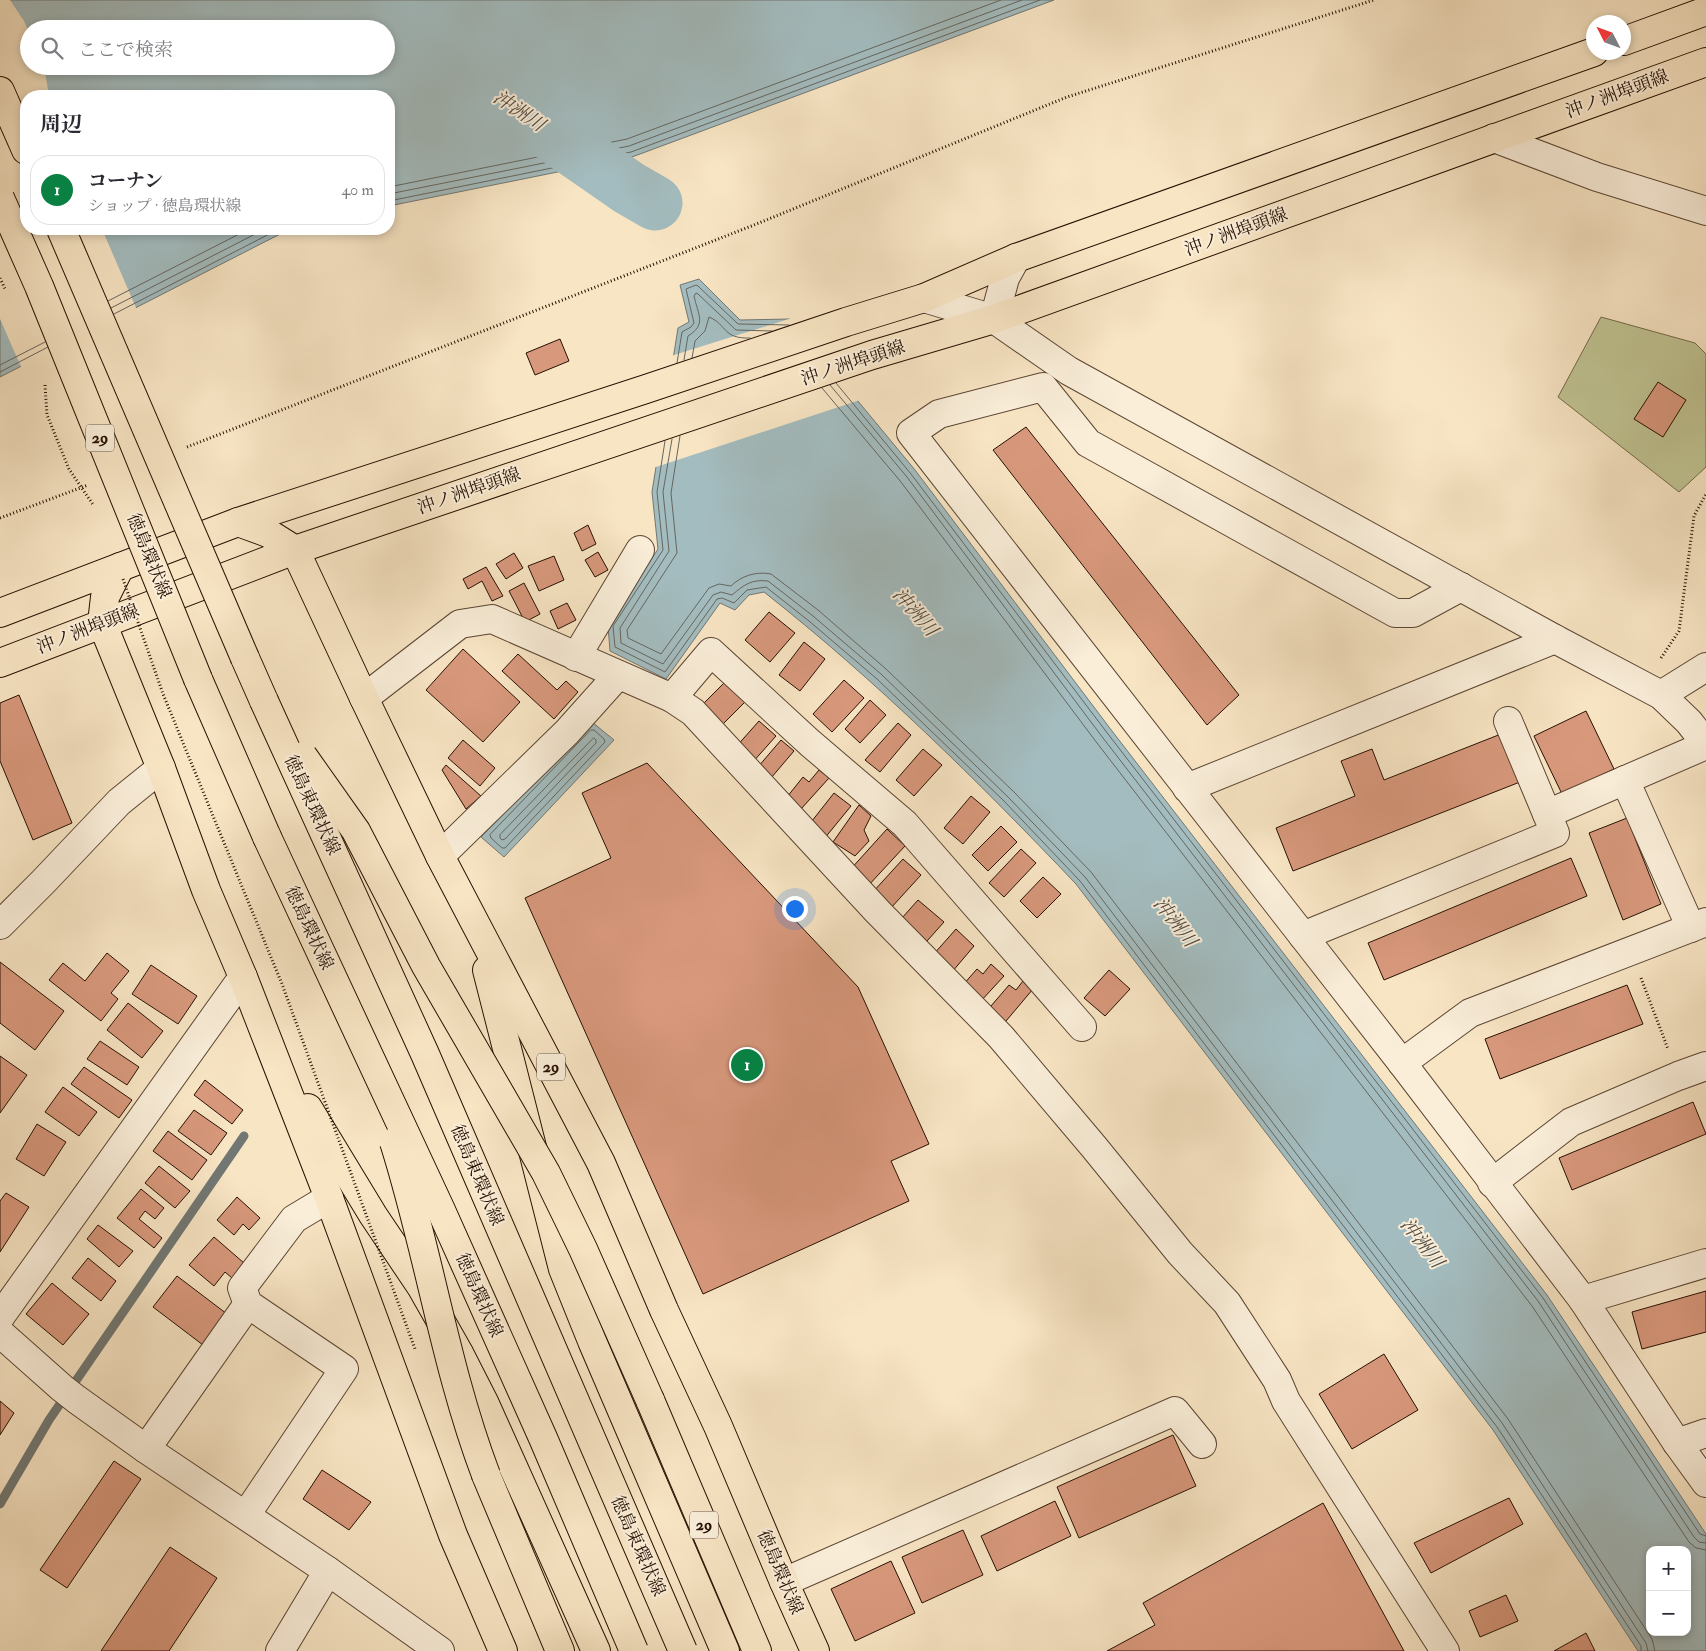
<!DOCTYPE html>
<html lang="ja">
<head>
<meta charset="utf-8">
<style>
	:root { --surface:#fff; --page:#f2f2f3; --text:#2b2b33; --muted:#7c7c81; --line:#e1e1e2; --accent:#0b8043 }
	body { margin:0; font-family:"IM FELL Double Pica","Noto Serif JP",serif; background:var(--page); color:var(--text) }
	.controls { position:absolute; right:15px; bottom:15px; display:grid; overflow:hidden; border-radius:10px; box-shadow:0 2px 8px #0003 }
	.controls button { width:45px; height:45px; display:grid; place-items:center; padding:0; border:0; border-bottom:1px solid var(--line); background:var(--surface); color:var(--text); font:25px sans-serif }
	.compass { position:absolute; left:1586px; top:15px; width:45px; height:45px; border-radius:50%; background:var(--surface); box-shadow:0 2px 8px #0003; rotate:312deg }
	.you { position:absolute; left:794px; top:908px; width:18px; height:18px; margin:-12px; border:4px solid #fff; border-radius:50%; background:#1a73e8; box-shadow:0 0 0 8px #1a73e833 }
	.badge { display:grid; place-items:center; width:32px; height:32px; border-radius:50%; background:var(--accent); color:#fff; font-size:16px; font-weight:700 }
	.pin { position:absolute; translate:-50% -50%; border:2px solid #fff; box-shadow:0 1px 5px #0006 }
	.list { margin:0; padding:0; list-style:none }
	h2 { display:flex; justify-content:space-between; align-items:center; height:65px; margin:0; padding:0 20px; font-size:21px }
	h2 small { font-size:16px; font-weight:400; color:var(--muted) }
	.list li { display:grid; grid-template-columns:32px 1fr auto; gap:15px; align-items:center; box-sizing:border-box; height:70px; margin:0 10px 10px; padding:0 10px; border:1px solid var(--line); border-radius:20px }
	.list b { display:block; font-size:19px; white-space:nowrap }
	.list p { margin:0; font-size:16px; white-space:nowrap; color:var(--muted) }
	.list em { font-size:16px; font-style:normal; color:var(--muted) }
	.icon { flex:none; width:28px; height:28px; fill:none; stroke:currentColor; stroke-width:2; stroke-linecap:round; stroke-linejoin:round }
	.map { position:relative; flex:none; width:1706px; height:1651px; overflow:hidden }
	.search { position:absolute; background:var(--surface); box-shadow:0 2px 8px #0003; left:20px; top:20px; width:375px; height:55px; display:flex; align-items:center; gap:12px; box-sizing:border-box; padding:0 18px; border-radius:28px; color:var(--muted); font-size:19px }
	.panel { position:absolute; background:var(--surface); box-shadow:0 2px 8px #0003; left:20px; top:90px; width:375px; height:145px; border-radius:20px }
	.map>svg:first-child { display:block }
	.green { fill:#c0c392; stroke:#746a4a }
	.water { fill:#a3bcbf; stroke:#717773; fill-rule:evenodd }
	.pier { fill:#f8e5c4 }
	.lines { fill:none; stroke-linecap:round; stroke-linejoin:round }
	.shore { stroke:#656660; stroke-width:1 }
	.stream { stroke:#717773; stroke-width:9 }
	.river { stroke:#a3bcbf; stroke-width:55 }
	.building { fill:#d8987c; stroke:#271001 }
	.minor-casing { stroke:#5b4532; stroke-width:30 }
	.major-casing { stroke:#271001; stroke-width:30 }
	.path { stroke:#271001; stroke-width:3; stroke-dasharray:1 2.5; stroke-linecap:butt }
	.minor { stroke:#faeed9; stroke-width:28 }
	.major { stroke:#f8e5c4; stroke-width:28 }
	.major-bridge-casing { stroke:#271001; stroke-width:30; stroke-linecap:butt }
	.path-bridge { stroke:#271001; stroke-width:3; stroke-dasharray:1 2.5; stroke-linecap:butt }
	.major-bridge { stroke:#f8e5c4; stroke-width:28 }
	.labels { text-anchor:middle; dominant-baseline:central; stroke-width:4; stroke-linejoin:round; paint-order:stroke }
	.shield { fill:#faeed9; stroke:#665342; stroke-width:1 }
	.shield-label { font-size:16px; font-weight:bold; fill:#271001 }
	.street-label { font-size:18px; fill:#271001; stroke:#faeed9 }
	.water-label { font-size:19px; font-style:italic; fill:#524c44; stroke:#faeed9 }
</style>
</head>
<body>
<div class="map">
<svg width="1706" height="1651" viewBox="0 0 1706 1651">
	<rect width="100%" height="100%" fill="#f8e5c4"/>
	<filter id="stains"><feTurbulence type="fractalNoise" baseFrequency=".004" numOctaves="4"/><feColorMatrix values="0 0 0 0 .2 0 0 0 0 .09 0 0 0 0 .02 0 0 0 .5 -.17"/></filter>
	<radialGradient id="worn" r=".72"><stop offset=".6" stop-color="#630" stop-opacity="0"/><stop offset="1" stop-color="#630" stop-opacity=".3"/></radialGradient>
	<path class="green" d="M1601,317L1695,343L1706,354V467L1679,492L1558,397Z"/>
	<g class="water">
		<path d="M0,0H1054L632,157L389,206V96H26V229H290L0,377ZM29,29H386V66H29Z"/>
		<path d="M699,279L740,320L790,319L915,470L1112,731L1547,1295L1706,1534V1651H1638L1493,1430L1076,884C977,780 877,681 764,592L749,595L735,610L720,603L666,679L610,651L608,626L658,549L652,492L678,328L689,322L680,285ZM1650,1550H1687V1632H1650Z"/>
		<path d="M592,722L614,740L504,857L481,837Z"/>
	</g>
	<g class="pier">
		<path d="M0,0H10L24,21L29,32V66H44L49,96H26V229H102L137,310L22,369L0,319Z"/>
		<path d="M792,318L860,400L653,468L671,356Z"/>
	</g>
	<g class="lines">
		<g class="shore">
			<path d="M389,187L627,139L1001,0"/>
			<path d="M389,194L629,146L1022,0"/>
			<path d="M389,201L631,152L1040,0"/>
			<path d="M108,301L249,229"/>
			<path d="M111,308L265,229"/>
			<path d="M114,314L279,229"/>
			<path d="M692,358L695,341L705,331L709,317C728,325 722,339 750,338"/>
			<path d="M684,360L688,336C707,324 698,315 694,296L696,293L698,294L736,330L772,331"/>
			<path d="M677,363L682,332L691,327L694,323L686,289L696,285L698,286L738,324L789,325"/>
			<path d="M0,365L45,342"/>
			<path d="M0,372L48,347"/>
			<path d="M836,383L911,474L1108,734L1543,1298L1700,1534L1706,1536"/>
			<path d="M830,385L907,477L1103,738L1538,1301L1694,1537L1699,1542L1706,1543"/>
			<path d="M822,388L901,482L1097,743L1532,1306L1689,1542L1696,1548L1706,1550"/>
			<path d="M680,436L671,493L677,553L627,630L628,638L661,654L709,588L719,584L731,586C741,576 756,571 771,574L818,610L886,669L1014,792L1091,872L1508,1419L1652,1639L1655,1651"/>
			<path d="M672,439L663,492L669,551L620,628L621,643L663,664L713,595L721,592L732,595C744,585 751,579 768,581L813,616L881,674L1008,797L1085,877L1502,1423L1646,1643L1648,1651"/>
			<path d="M665,441L657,492L663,550L613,626L615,647L665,672L717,599L722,598L734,603L747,590L766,587L809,621L877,679L1004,801L1080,881L1497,1427L1641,1646V1651"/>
			<path d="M591,730H594L604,739L605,742L505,848H502L491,838L490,835Z"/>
			<path d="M594,738L596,740V743L505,839L502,840L500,838V835Z"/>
		</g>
		<path class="stream" d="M0,1504L49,1420L244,1136"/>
		<path class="river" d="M534,122L629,188L655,203"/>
	</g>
	<g class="building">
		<path d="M560,339L569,361L535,375L526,353Z"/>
		<path d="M1658,382L1686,400L1663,437L1634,419Z"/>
		<path d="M1026,427L1239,695L1207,725L993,450Z"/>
		<path d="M588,525L596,544L582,551L574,533Z"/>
		<path d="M598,552L608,570L595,577L585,560Z"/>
		<path d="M514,553L523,568L506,579L496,564Z"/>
		<path d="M554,556L564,580L539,591L528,566Z"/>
		<path d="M486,567L503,596L492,601L482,581L468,589L463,579Z"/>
		<path d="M524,583L540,614L525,622L509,591Z"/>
		<path d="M567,603L576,620L558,629L550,611Z"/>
		<path d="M769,612L795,633L770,662L745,640Z"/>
		<path d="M804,642L825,659L800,691L779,675Z"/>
		<path d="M463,649L520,702L483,742L426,690Z"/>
		<path d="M518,654L557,690L566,681L578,692L554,719L502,671Z"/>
		<path d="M844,680L864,698L832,732L813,714Z"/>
		<path d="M725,682L745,702L719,728L699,708Z"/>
		<path d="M19,695L72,823L33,840L0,761V703Z"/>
		<path d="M870,700L886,715L860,743L845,729Z"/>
		<path d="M1586,711L1614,769L1562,794L1534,736Z"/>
		<path d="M759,721L776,736L752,763L735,748Z"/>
		<path d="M898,723L911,735L880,772L865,760Z"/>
		<path d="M1501,734L1520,782L1293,871L1276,828L1355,796L1341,761L1372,749L1384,780Z"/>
		<path d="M463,740L495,768L480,786L448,758Z"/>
		<path d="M781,740L794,751L771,778L758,767Z"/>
		<path d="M923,749L942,765L914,796L896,780Z"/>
		<path d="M647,763L858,987L929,1144L891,1161L909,1201L703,1294L525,898L611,858L582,793Z"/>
		<path d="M446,765L481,796L466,809L442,770Z"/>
		<path d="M819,770L829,778L801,809L787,797L803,777L809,782Z"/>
		<path d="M834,793L851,806L824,839L808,826Z"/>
		<path d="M971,796L990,812L963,844L944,828Z"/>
		<path d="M859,805L871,816L864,830L869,841L855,856L833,842Z"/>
		<path d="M1627,818L1661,904L1623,920L1589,833Z"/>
		<path d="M1001,826L1017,842L988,871L972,855Z"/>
		<path d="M887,829L905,846L867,887L849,871Z"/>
		<path d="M1021,849L1036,863L1004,897L989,883Z"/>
		<path d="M1571,858L1587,896L1384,980L1368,943Z"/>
		<path d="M903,859L921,875L890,909L872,893Z"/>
		<path d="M1043,877L1061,894L1037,918L1020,901Z"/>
		<path d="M918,900L944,922L927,941L902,918Z"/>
		<path d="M956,929L974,946L952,972L933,955Z"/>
		<path d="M107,953L129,971L111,993L118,999L101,1021L49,980L63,963L85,981Z"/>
		<path d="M0,962L64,1011L35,1050L0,1023Z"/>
		<path d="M991,964L1004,976L980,1002L962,986L977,969L983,974Z"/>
		<path d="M151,965L197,996L178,1024L132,994Z"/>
		<path d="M1109,970L1130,989L1105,1016L1084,998Z"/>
		<path d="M1023,981L1033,989L1001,1027L985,1013L1009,985L1016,990Z"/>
		<path d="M1627,985L1643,1024L1500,1079L1485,1039Z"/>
		<path d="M128,1003L163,1031L142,1058L107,1030Z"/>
		<path d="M100,1041L139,1067L127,1085L87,1059Z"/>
		<path d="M0,1056L27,1075L0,1113Z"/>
		<path d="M84,1067L132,1100L119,1118L71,1084Z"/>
		<path d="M205,1080L243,1110L232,1124L194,1095Z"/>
		<path d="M63,1087L97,1112L79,1136L45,1112Z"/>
		<path d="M1693,1102L1706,1134L1572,1190L1559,1158Z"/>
		<path d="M194,1110L227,1133L211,1155L178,1131Z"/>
		<path d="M37,1124L66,1142L44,1176L16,1159Z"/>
		<path d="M168,1131L207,1160L192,1180L153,1151Z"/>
		<path d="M159,1166L190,1191L175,1208L145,1183Z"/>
		<path d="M141,1189L164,1208L155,1219L145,1211L139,1219L162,1238L154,1248L117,1218Z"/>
		<path d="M6,1193L29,1207L0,1252V1201Z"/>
		<path d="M237,1197L260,1218L249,1230L243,1224L234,1235L217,1220Z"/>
		<path d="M98,1225L133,1251L119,1267L87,1239Z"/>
		<path d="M214,1237L244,1263L232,1278L225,1272L214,1286L189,1265Z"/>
		<path d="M88,1258L116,1281L101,1301L72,1278Z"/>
		<path d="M177,1276L227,1314L203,1345L153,1307Z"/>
		<path d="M52,1283L89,1314L63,1345L26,1314Z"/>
		<path d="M1706,1291V1332L1642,1349L1632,1312Z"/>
		<path d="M1384,1354L1418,1410L1352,1449L1319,1394Z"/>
		<path d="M0,1401L14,1413L0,1435Z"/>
		<path d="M1173,1435L1196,1486L1079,1538L1057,1487Z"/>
		<path d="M114,1461L141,1479L67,1588L40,1570Z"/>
		<path d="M322,1470L371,1502L349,1530L303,1499Z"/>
		<path d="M1509,1498L1523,1524L1431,1573L1414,1543Z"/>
		<path d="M1055,1501L1071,1536L997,1571L981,1536Z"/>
		<path d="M1323,1503L1404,1651H1107L1155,1625L1143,1603Z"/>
		<path d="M963,1530L983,1575L922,1603L902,1557Z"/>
		<path d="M170,1547L217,1578L169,1651H101Z"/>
		<path d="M891,1561L915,1613L855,1641L831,1589Z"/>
		<path d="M1506,1595L1518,1621L1480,1637L1469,1611Z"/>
		<path d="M1586,1633L1595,1651H1554Z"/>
	</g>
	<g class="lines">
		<g class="minor-casing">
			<g id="minor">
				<path d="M1494,138L1597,177L1706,211"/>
				<path d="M924,298L994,319L1069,371L1555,639L1661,695L1689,722L1706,744"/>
				<path d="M994,319L1005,278L1016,258"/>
				<path d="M1461,587L1413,613H1395L1088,443L1043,387L939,414L911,433L1402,1063L1583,1300L1677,1443L1706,1483"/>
				<path d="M576,657L640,550"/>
				<path d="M1661,695L1706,667"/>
				<path d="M364,698L460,624L492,619L672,698L711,652L810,743L905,824L1082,1027"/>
				<path d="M672,698L693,712L878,912L1001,1037L1094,1147L1180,1253L1227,1303L1277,1380L1286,1401L1445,1651"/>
				<path d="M1625,780L1691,928"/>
				<path d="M1187,788L1555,639"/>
				<path d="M1547,814L1706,745"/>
				<path d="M440,856L567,732L618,675"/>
				<path d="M0,925L43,882L119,802L161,768"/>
				<path d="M1303,936L1555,833L1508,721"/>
				<path d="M1402,1063L1470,1013L1706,922"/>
				<path d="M1492,1183L1571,1122L1678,1076L1706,1066"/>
				<path d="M1583,1300L1706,1263"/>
				<path d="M0,1317L243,977"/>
				<path d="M0,1333L62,1388L76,1399L146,1449L328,1571L440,1651"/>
				<path d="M1677,1443L1706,1433"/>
				<path d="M146,1449L248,1304"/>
				<path d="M246,1515L344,1369L248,1304L242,1288L294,1219L329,1198"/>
				<path d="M784,1582L1175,1411L1202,1444"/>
				<path d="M280,1651L328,1571"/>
			</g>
		</g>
		<g class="major-casing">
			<g id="major">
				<path d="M1624,41L1706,11"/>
				<path d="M0,91L26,150"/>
				<path d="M238,522L268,533L295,550L364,698L440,856L601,1163L664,1310L718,1426L784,1582L815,1651"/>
				<path d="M120,567L105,597L102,623L161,768L206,890L243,977L329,1198L453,1535L503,1651"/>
				<path d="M0,613L238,522L646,389L846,322L924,298L1016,258L1594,52"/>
				<path d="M245,658L264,701"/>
				<path d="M0,663L295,550L872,355L994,319L1706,62"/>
				<path d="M198,679L267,837"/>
				<path d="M487,970L563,1269L592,1341L725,1651"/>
				<path d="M308,1108L373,1215L422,1288L460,1355L484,1402L596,1651"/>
				<path d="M650,1400L757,1651"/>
				<path d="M486,1475L560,1651"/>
			</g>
		</g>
		<g class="path">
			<path d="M187,447L754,225L1067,97L1374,0"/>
			<path d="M0,518L88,485"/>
			<path d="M1661,658L1679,631L1694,516L1706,494"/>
			<path d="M1641,978L1668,1049"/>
		</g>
		<use href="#minor" class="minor"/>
		<use href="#major" class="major"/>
		<g class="major-bridge-casing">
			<g id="major-bridge">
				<path d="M0,198L39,286L198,679"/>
				<path d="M61,229L245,658"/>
				<path d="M264,701L425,1054L683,1651"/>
				<path d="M303,756L356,831L426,966L546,1173L583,1249L650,1400"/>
				<path d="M267,837L440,1208L543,1438L634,1651"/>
				<path d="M394,1142C429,1252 445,1367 486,1475"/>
			</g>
		</g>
		<g class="path-bridge">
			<path d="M0,278L5,289"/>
			<path d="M45,385L47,415L69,469L94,506"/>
			<path d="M123,579L163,694L282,984L415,1349"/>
		</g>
		<use href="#major-bridge" class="major-bridge"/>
	</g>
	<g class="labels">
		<g class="shield">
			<rect x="86" y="424.5" width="28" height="27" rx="4"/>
			<rect x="537" y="1053.5" width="28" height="27" rx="4"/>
			<rect x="690" y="1511.5" width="28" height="27" rx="4"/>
		</g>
		<g class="shield-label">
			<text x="100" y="438">29</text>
			<text x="551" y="1067">29</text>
			<text x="704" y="1525">29</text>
		</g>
		<g class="street-label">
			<text transform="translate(1617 94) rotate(-20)">沖ノ洲埠頭線</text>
			<text transform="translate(1236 232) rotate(-20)">沖ノ洲埠頭線</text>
			<text transform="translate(853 363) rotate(-18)">沖ノ洲埠頭線</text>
			<text transform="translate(469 491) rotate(-19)">沖ノ洲埠頭線</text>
			<text transform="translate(149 556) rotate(68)">徳島環状線</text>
			<text transform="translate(88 629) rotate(-21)">沖ノ洲埠頭線</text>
			<text transform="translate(312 805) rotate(65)">徳島東環状線</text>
			<text transform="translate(309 928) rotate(65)">徳島環状線</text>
			<text transform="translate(477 1175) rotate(67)">徳島東環状線</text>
			<text transform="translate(479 1295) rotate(66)">徳島環状線</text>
			<text transform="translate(638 1546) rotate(66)">徳島東環状線</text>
			<text transform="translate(780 1572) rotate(67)">徳島環状線</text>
		</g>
		<g class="water-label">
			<text transform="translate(519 111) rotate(34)">沖洲川</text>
			<text transform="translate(915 612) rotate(49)">沖洲川</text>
			<text transform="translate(1175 922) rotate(52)">沖洲川</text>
			<text transform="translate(1422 1243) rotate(52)">沖洲川</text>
		</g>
	</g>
	<rect width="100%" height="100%" filter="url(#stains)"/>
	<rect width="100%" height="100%" fill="url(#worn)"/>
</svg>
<div class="controls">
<button>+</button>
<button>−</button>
</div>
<svg class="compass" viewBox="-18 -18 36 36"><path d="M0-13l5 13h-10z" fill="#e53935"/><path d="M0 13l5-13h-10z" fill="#7c7c81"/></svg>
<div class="you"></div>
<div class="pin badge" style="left:747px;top:1065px">1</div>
<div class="search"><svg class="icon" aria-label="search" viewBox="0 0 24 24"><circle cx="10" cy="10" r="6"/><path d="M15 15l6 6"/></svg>ここで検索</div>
<section class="panel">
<h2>周辺<small></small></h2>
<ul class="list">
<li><span class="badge">1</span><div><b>コーナン</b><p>ショップ · 徳島環状線</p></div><em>40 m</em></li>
</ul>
</section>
</div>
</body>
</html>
